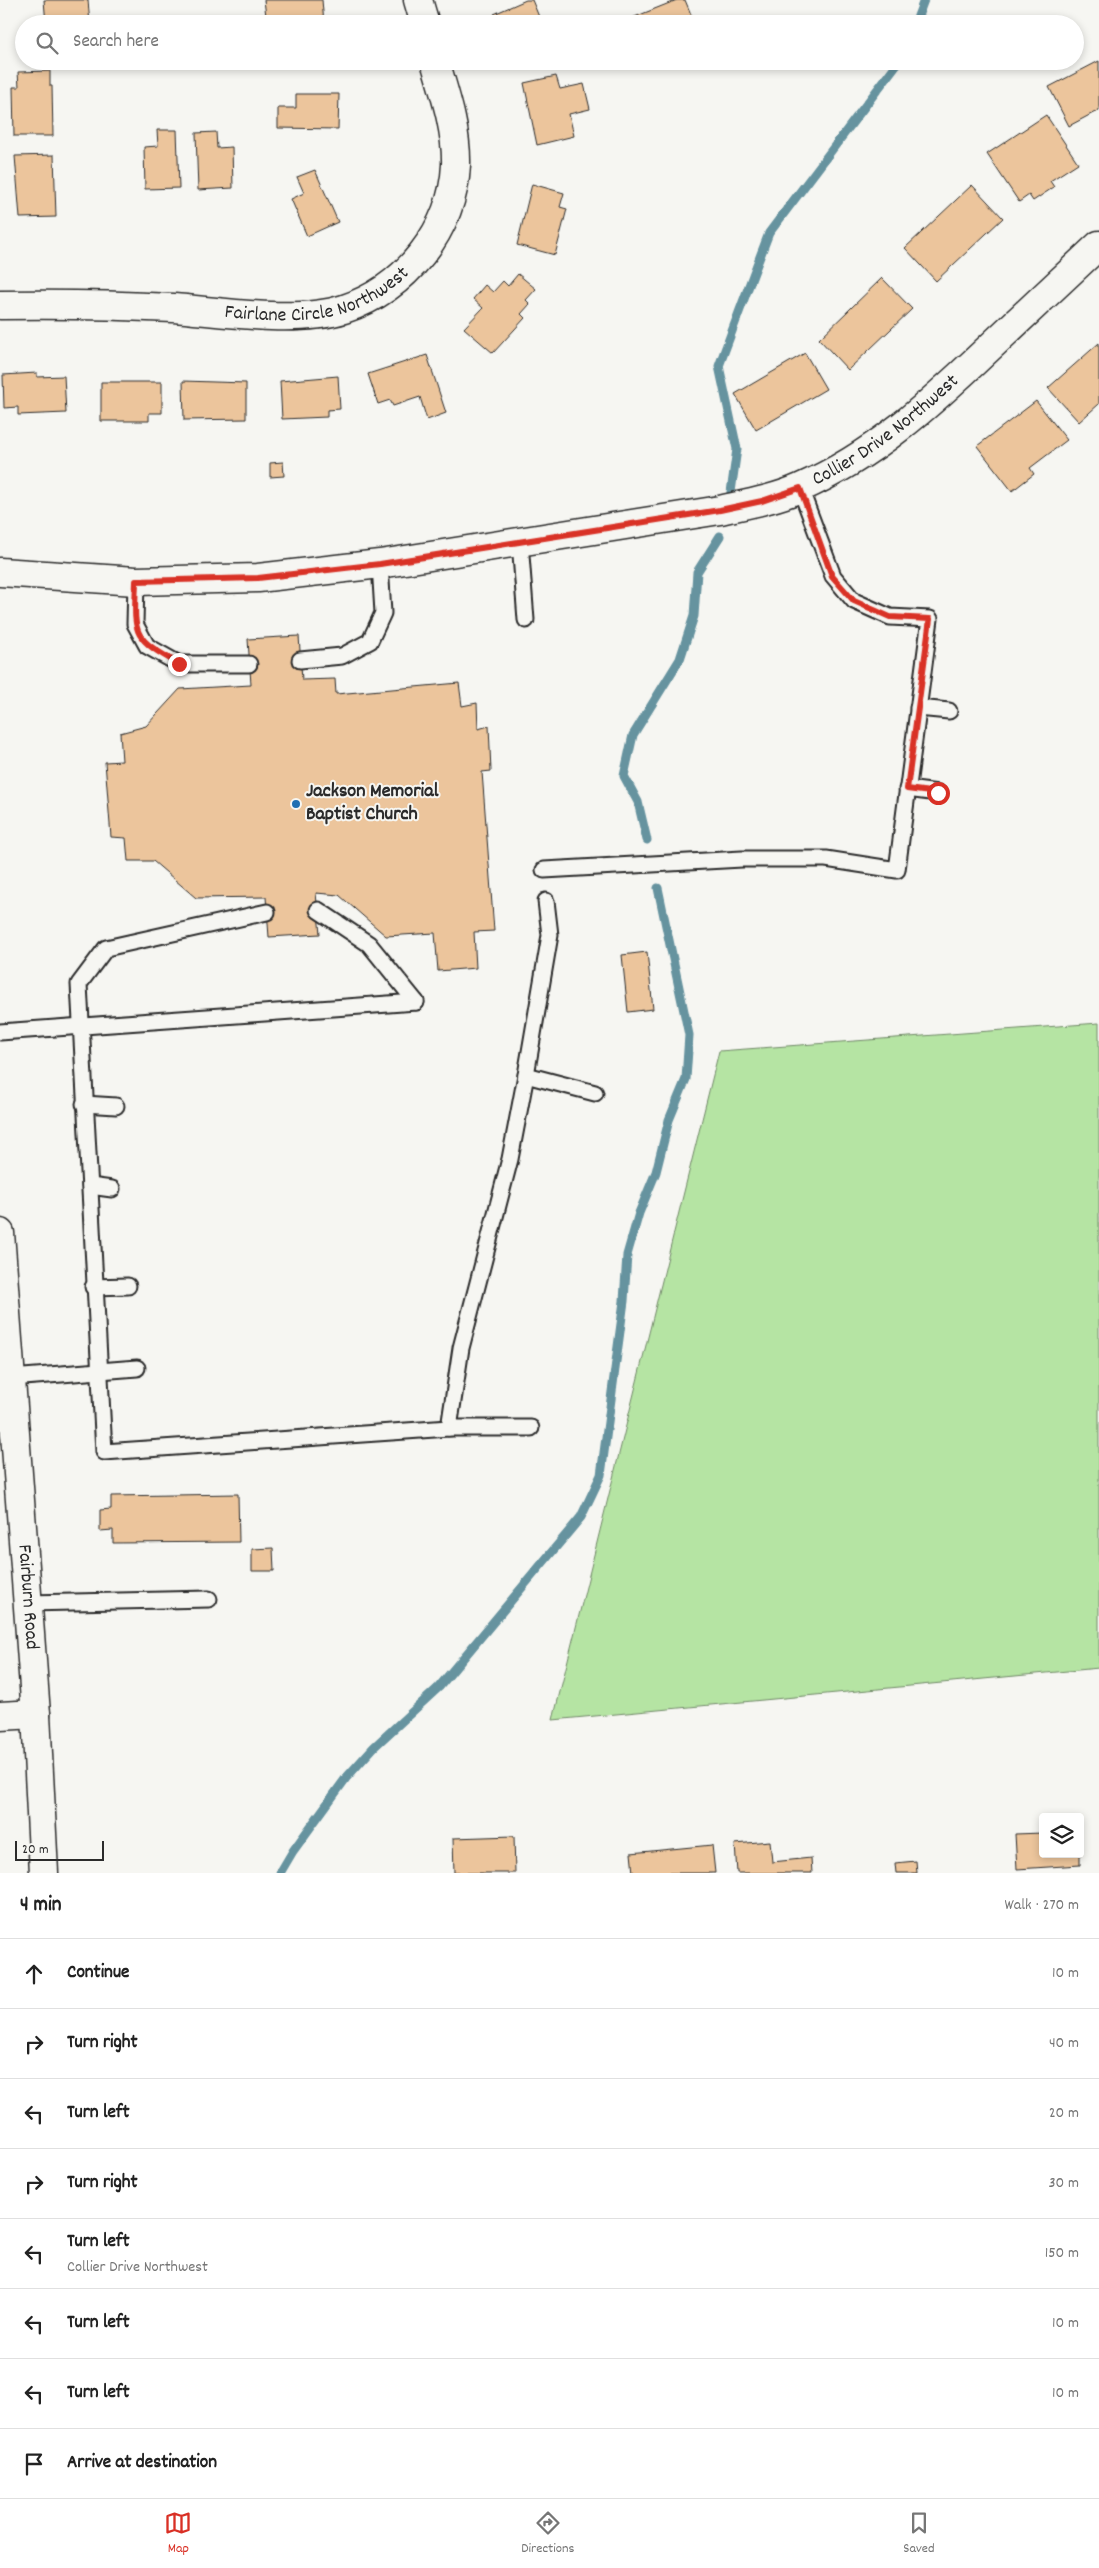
<!DOCTYPE html>
<html lang="en">
<head>
<meta charset="utf-8">
<style>
	:root { --surface:#fff; --page:#f2f2f2; --text:#222; --muted:#767676; --line:#e0e0e0; --accent:#d93025 }
	body { margin:0; font-family:Dekko,sans-serif; background:var(--page); color:var(--text) }
	.controls { position:absolute; right:15px; bottom:15px; display:grid; overflow:hidden; border-radius:5px; box-shadow:0 2px 8px #0003 }
	.controls button { width:45px; height:45px; display:grid; place-items:center; padding:0; border:0; border-bottom:1px solid var(--line); background:var(--surface); color:var(--text); font:25px sans-serif }
	.scale { position:absolute; left:15px; bottom:12px; width:89px; box-sizing:border-box; padding-left:5px; border:2px solid #2b2b2b; border-top:0; font-size:14px; line-height:18px; white-space:nowrap; color:#2b2b2b; -webkit-text-stroke:4px #f6f6f2; paint-order:stroke }
	.stop { position:absolute; width:15px; height:15px; margin:-11px; border:4px solid #d93025; border-radius:50%; background:#fff }
	.stop.end { background:#d93025; border-color:#fff; box-shadow:0 1px 5px #0008 }
	.list { margin:0; padding:0; list-style:none }
	h2 { display:flex; justify-content:space-between; align-items:center; height:65px; margin:0; padding:0 20px; font-size:21px }
	h2 small { font-size:16px; font-weight:400; color:var(--muted) }
	.list li { display:grid; grid-template-columns:32px 1fr auto; gap:15px; align-items:center; box-sizing:border-box; height:70px; padding:0 20px; border-top:1px solid var(--line) }
	.list b { display:block; font-size:19px; white-space:nowrap }
	.list p { margin:0; font-size:16px; white-space:nowrap; color:var(--muted) }
	.list em { font-size:16px; font-style:normal; color:var(--muted) }
	.icon { flex:none; width:28px; height:28px; fill:none; stroke:currentColor; stroke-width:2; stroke-linecap:round; stroke-linejoin:round }
	.map { position:relative; flex:none; width:1099px; height:1873px; overflow:hidden }
	.search { position:absolute; background:var(--surface); box-shadow:0 2px 8px #0003; left:15px; right:15px; top:15px; height:55px; display:flex; align-items:center; gap:12px; box-sizing:border-box; padding:0 18px; border-radius:28px; color:var(--muted); font-size:19px }
	.sheet { height:625px; background:var(--surface) }
	nav { display:flex; justify-content:space-around; align-items:center; box-sizing:border-box; height:70px; border-top:1px solid var(--line); background:var(--surface); font-size:14px; color:var(--muted) }
	nav a { display:grid; justify-items:center; gap:2px }
	nav .on { color:var(--accent) }
	.map>svg:first-child { display:block }
	.green { fill:#b5e4a3; stroke:#708867 }
	.lines { fill:none; stroke-linecap:round; stroke-linejoin:round }
	.stream { stroke:#66939f; stroke-width:9 }
	.building { fill:#ecc59c; stroke:#2b2b2b }
	.lane-casing { stroke:#2b2b2b; stroke-width:19 }
	.street-casing { stroke:#2b2b2b; stroke-width:31 }
	.secondary-casing { stroke:#2b2b2b; stroke-width:31 }
	.lane { stroke:#f6f6f2; stroke-width:15 }
	.street { stroke:#f6f6f2; stroke-width:28 }
	.secondary { stroke:#f6f6f2; stroke-width:28 }
	.route { stroke:#d93025; stroke-width:6 }
	.poi-dot { fill:#1f6fb2; stroke:#f6f6f2; stroke-width:2 }
	.labels { text-anchor:middle; dominant-baseline:central; stroke-width:4; stroke-linejoin:round; paint-order:stroke }
	.street-label { font-size:20px; fill:#2b2b2b; stroke:#f6f6f2 }
	.poi-label { font-size:20px; font-weight:bold; fill:#2b2b2b; stroke:#f6f6f2; text-anchor:start }
</style>
</head>
<body>
<div class="map">
<svg width="1099" height="1873" viewBox="0 0 1099 1873">
	<rect width="100%" height="100%" fill="#f6f6f2"/>
	<filter id="ink" filterUnits="userSpaceOnUse"><feTurbulence type="fractalNoise" baseFrequency=".02" numOctaves="2"/><feDisplacementMap in="SourceGraphic" scale="10" xChannelSelector="R" yChannelSelector="G"/><feConvolveMatrix kernelMatrix="1 2 1 2 8 2 1 2 1" color-interpolation-filters="sRGB"/></filter>
	<g filter="url(#ink)">
		<path class="green" d="M1099,1023V1668L553,1720L719,1051Z"/>
		<g class="lines">
			<g class="stream">
				<path d="M915,24L924,0"/>
				<path d="M731,492L737,449L719,366L753,275L769,233L899,61"/>
				<path d="M647,840L638,802L624,776L633,735L680,659L694,616L697,572L720,536"/>
				<path d="M280,1873L293,1851L346,1778L374,1747L439,1687L581,1517L601,1475L624,1301L627,1255L639,1213L656,1172L669,1120L686,1079L689,1035L658,888"/>
			</g>
		</g>
		<g class="building">
			<path d="M44,0H88L90,24H46Z"/>
			<path d="M264,0H322L324,24H267Z"/>
			<path d="M526,0H532L542,24H498L494,14Z"/>
			<path d="M677,0H685L695,24H629L627,20Z"/>
			<path d="M514,61H534L517,68Z"/>
			<path d="M1099,61V110L1069,126L1049,87Z"/>
			<path d="M50,71V86H52L53,136H14L13,87H19L18,72Z"/>
			<path d="M556,76L560,89L584,84L590,109L569,114L574,136L537,145L524,83Z"/>
			<path d="M296,94H339L338,129L278,128V108H296Z"/>
			<path d="M1046,115L1078,163L1050,181L1054,187L1033,201L1029,195L1019,202L987,154Z"/>
			<path d="M157,130H177L179,188L145,189L144,147L158,146Z"/>
			<path d="M216,132L217,148L232,147L233,188L198,190L196,133Z"/>
			<path d="M54,155L56,217L20,218L15,156Z"/>
			<path d="M315,170L338,222L307,236L291,199L304,193L297,177Z"/>
			<path d="M532,184L564,193L560,207L567,209L555,255L517,245Z"/>
			<path d="M972,185L1003,218L936,281L905,248Z"/>
			<path d="M518,274L536,289L526,300L530,304L521,314L525,318L493,353L464,328L483,308L473,299L485,285L493,292L503,281L508,286Z"/>
			<path d="M882,278L912,309L848,370L819,339Z"/>
			<path d="M1099,343V404L1079,422L1048,388Z"/>
			<path d="M805,353L826,389L756,430L735,394Z"/>
			<path d="M427,355L446,413L427,420L420,397L393,406L390,400L378,404L368,374Z"/>
			<path d="M37,373V377L64,376L66,413L18,415V407L4,408L3,375Z"/>
			<path d="M338,376L340,409L327,410V417L282,419L280,381Z"/>
			<path d="M183,381L246,383V419L184,420Z"/>
			<path d="M101,382H162V413H149V421H101Z"/>
			<path d="M1036,401L1067,440L1030,468L1034,474L1012,491L977,446Z"/>
			<path d="M283,462L284,476L270,477V463Z"/>
			<path d="M299,636L302,680L335,679L336,694L459,683L462,706L477,703L478,729L489,726L491,771L482,772L494,931L474,932L476,968L438,971L435,933L386,936L339,895L316,893L320,934L269,937L266,897L196,898L153,861H128L126,838L111,837L105,762L122,761L120,733L146,726L180,689L251,685L248,639Z"/>
			<path d="M647,952L653,1009L628,1012L622,955Z"/>
			<path d="M238,1494L239,1542L113,1543V1530L100,1531V1510L111,1509V1496Z"/>
			<path d="M273,1548L274,1571H252V1549Z"/>
			<path d="M1043,1833V1854H1080V1865L1017,1869L1015,1834Z"/>
			<path d="M514,1836L515,1873H454L453,1838Z"/>
			<path d="M770,1841L772,1862L811,1858L812,1873H737L735,1844Z"/>
			<path d="M712,1845L715,1873H633L631,1853Z"/>
			<path d="M916,1861L917,1873H896L895,1863Z"/>
		</g>
		<g class="lines">
			<g class="lane-casing">
				<g id="lane">
					<path d="M520,542L526,620"/>
					<path d="M136,581L135,624L147,646L179,664H249"/>
					<path d="M300,660L342,656L370,641L383,613L380,564"/>
					<path d="M918,708L949,711"/>
					<path d="M907,789L938,793"/>
					<path d="M544,870L742,859H826L897,870L930,619L890,617L854,601L833,576L800,488"/>
					<path d="M318,910L369,944L416,1002"/>
					<path d="M267,912L106,948L79,984L104,1452L449,1428H531"/>
					<path d="M0,1032L416,1002"/>
					<path d="M526,1075L595,1093"/>
					<path d="M84,1104L116,1106"/>
					<path d="M90,1186L112,1189"/>
					<path d="M93,1287L128,1286"/>
					<path d="M11,1378L137,1368"/>
					<path d="M449,1428L461,1348L510,1159L526,1075L550,935L546,901"/>
					<path d="M28,1603L209,1599"/>
				</g>
			</g>
			<g class="street-casing">
				<g id="street">
					<path d="M418,0L425,24"/>
					<path id="s1" d="M0,305C59,304 115,305 174,308C224,312 297,324 344,309C405,289 453,230 456,165C457,130 445,95 435,61"/>
					<path d="M0,1716L36,1714"/>
				</g>
			</g>
			<g class="secondary-casing">
				<g id="secondary">
					<path id="s2" d="M0,572L136,581L258,578L380,564L720,510C747,504 775,499 800,488C875,455 930,404 988,349C1025,314 1062,280 1099,245"/>
					<path id="s3" d="M0,1233L36,1714L44,1873"/>
				</g>
			</g>
			<use href="#lane" class="lane"/>
			<use href="#street" class="street"/>
			<use href="#secondary" class="secondary"/>
		</g>
	</g>
	<g class="lines" filter="url(#ink)">
		<path class="route" d="M179,664C131,637 134,635 136,581L258,578L380,564L720,510L762,501L800,488L832,576L854,601L890,617L930,619L907,789L938,793"/>
	</g>
	<circle class="poi-dot" cx="296" cy="804" r="5"/>
	<g class="labels">
		<g class="street-label">
			<text stroke="none"><textPath href="#s1" startOffset="322">Fairlane Circle Northwest</textPath></text>
			<text stroke="none"><textPath href="#s2" startOffset="912">Collier Drive Northwest</textPath></text>
			<text stroke="none"><textPath href="#s3" startOffset="365">Fairburn Road</textPath></text>
		</g>
		<g class="poi-label">
			<text x="306" y="792">Jackson Memorial<tspan x="306" dy="23">Baptist Church</tspan></text>
		</g>
	</g>
</svg>
<div class="controls">
<button><svg class="icon" aria-label="layers" viewBox="0 0 24 24"><path d="M12 4l9 5-9 5-9-5zM3 14l9 5 9-5"/></svg></button>
</div>
<div class="scale">20 m</div>
<div class="stop" style="left:938px;top:793px"></div>
<div class="stop end" style="left:179px;top:664px"></div>
<div class="search"><svg class="icon" aria-label="search" viewBox="0 0 24 24"><circle cx="10" cy="10" r="6"/><path d="M15 15l6 6"/></svg>Search here</div>
</div>
<section class="sheet">
<h2>4 min<small>Walk · 270 m</small></h2>
<ul class="list">
<li><svg class="icon" aria-label="ahead" viewBox="0 0 24 24"><path d="M12 20V5M6 11l6-6 6 6"/></svg><div><b>Continue</b></div><em>10 m</em></li>
<li><svg class="icon" aria-label="right" viewBox="0 0 24 24"><path d="M7 20v-9h11M14 6l5 5-5 5"/></svg><div><b>Turn right</b></div><em>40 m</em></li>
<li><svg class="icon" aria-label="left" viewBox="0 0 24 24"><path d="M17 20v-9H6M10 6l-5 5 5 5"/></svg><div><b>Turn left</b></div><em>20 m</em></li>
<li><svg class="icon" aria-label="right" viewBox="0 0 24 24"><path d="M7 20v-9h11M14 6l5 5-5 5"/></svg><div><b>Turn right</b></div><em>30 m</em></li>
<li><svg class="icon" aria-label="left" viewBox="0 0 24 24"><path d="M17 20v-9H6M10 6l-5 5 5 5"/></svg><div><b>Turn left</b><p>Collier Drive Northwest</p></div><em>150 m</em></li>
<li><svg class="icon" aria-label="left" viewBox="0 0 24 24"><path d="M17 20v-9H6M10 6l-5 5 5 5"/></svg><div><b>Turn left</b></div><em>10 m</em></li>
<li><svg class="icon" aria-label="left" viewBox="0 0 24 24"><path d="M17 20v-9H6M10 6l-5 5 5 5"/></svg><div><b>Turn left</b></div><em>10 m</em></li>
<li><svg class="icon" aria-label="arrive" viewBox="0 0 24 24"><path d="M6 21V4h12l-3 4 3 4H6"/></svg><div><b>Arrive at destination</b></div></li>
</ul>
</section>
<nav>
<a class="on"><svg class="icon" aria-label="map" viewBox="0 0 24 24"><path d="M3 6l6-2 6 2 6-2v14l-6 2-6-2-6 2zM9 4v14M15 6v14"/></svg>Map</a>
<a><svg class="icon" aria-label="directions" viewBox="0 0 24 24"><path d="M12 3l9 9-9 9-9-9zM9 14v-3h6M13 9l2 2-2 2"/></svg>Directions</a>
<a><svg class="icon" aria-label="saved" viewBox="0 0 24 24"><path d="M7 4h10v16l-5-4-5 4z"/></svg>Saved</a>
</nav>
</body>
</html>
